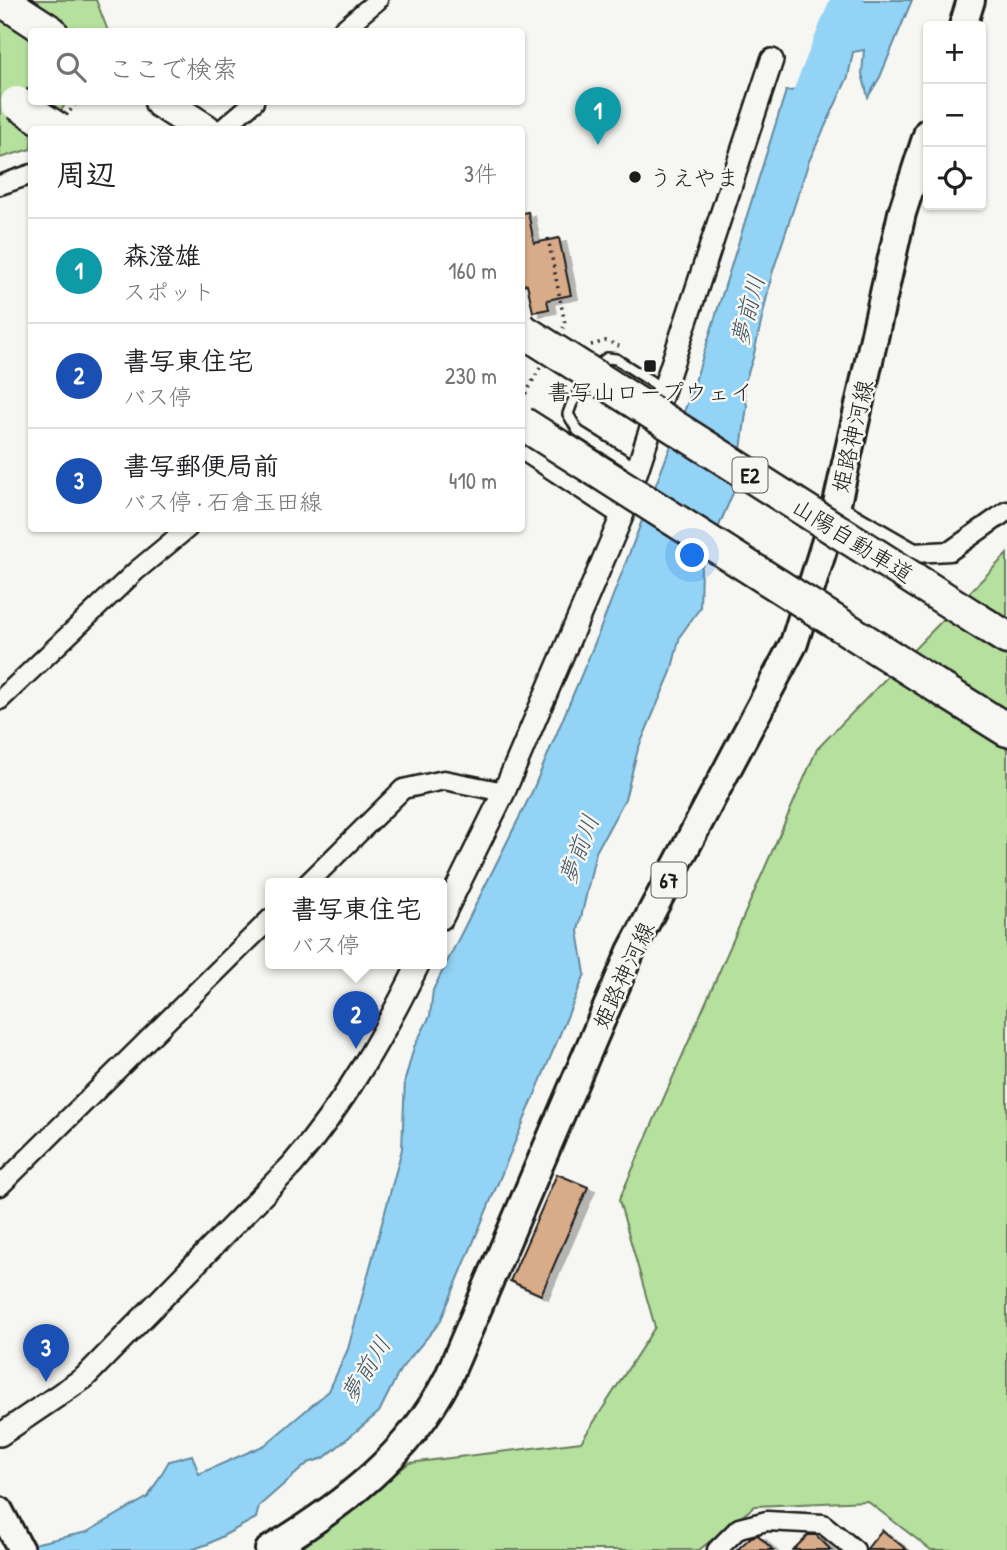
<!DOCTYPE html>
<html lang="ja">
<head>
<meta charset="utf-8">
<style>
	:root { --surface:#fff; --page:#f2f2f2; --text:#202124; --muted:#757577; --line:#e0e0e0; --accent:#ea580c }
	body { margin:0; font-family:"Patrick Hand","Klee One",sans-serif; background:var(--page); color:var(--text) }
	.controls { position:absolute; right:21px; top:21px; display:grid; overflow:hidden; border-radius:7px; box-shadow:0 2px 5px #0004 }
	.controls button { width:63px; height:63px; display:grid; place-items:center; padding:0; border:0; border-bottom:2px solid var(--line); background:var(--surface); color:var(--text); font:35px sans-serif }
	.you { position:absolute; left:693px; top:556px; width:24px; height:24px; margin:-18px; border:5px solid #fff; border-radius:50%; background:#1a73e8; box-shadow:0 0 0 10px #1a73e833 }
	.badge { display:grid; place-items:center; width:46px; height:46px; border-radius:50%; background:var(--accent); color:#fff; font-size:23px; font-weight:700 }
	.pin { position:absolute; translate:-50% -58px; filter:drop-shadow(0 2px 4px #0008) }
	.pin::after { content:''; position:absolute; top:37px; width:24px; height:21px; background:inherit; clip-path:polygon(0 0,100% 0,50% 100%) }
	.popup { position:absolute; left:265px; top:878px; width:182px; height:91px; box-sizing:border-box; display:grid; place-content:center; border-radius:7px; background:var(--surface); filter:drop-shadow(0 2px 5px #0005); font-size:23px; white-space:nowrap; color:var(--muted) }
	.popup b { font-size:26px; color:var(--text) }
	.popup::after { content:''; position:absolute; left:50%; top:100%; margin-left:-14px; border:14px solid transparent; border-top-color:var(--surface) }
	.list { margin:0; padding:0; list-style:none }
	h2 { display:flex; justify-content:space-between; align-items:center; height:91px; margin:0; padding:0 28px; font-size:30px }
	h2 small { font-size:23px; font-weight:400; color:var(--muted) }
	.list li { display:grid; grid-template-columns:46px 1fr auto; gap:21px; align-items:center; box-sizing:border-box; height:105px; padding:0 28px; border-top:2px solid var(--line) }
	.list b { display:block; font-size:26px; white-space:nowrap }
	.list p { margin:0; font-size:23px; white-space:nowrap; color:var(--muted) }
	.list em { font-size:23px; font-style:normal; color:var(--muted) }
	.icon { flex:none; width:38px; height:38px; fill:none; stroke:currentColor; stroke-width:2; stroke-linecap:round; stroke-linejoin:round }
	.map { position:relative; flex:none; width:1007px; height:1550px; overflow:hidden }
	.search { position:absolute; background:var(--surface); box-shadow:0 2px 5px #0004; left:28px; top:28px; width:497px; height:77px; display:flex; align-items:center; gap:18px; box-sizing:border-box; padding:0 24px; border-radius:7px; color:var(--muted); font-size:26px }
	.panel { position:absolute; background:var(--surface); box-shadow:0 2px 5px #0004; left:28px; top:126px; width:497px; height:406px; border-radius:7px }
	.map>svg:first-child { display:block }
	.green { fill:#b5e09d; stroke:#687e5c; stroke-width:2 }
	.water { fill:#93d3f5; stroke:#638a9e; stroke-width:2 }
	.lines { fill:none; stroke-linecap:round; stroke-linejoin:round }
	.river { stroke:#93d3f5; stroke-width:32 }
	.building { fill:#d8ab89; stroke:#1c1c1c; stroke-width:2; filter:url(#shadow) }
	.service-casing { stroke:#1c1c1c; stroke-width:14 }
	.minor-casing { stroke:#1c1c1c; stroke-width:23 }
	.tertiary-casing { stroke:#1c1c1c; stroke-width:26 }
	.secondary-casing { stroke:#1c1c1c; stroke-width:30 }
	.primary-casing { stroke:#1c1c1c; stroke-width:32 }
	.motorway-casing { stroke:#1c1c1c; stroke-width:37 }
	.path { stroke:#1c1c1c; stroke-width:3.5; stroke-dasharray:2 5; stroke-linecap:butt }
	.service { stroke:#f6f6f2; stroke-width:9 }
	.minor { stroke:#f6f6f2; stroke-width:18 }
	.tertiary { stroke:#f6f6f2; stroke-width:21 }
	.secondary { stroke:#f6f6f2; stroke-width:24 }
	.primary { stroke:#f6f6f2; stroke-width:26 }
	.motorway { stroke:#f6f6f2; stroke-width:32 }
	.motorway-bridge-casing { stroke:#1c1c1c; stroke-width:37; stroke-linecap:butt }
	.motorway-bridge { stroke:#f6f6f2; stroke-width:32 }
	.poi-dot { fill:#1c1c1c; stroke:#f6f6f2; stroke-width:2.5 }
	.labels { text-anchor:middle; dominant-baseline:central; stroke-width:5; stroke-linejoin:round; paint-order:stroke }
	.shield { fill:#f6f6f2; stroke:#5d5d5c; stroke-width:2 }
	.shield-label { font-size:21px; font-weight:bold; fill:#1c1c1c }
	.poi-label { font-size:23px; fill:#1c1c1c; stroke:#f6f6f2; text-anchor:start }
	.street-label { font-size:23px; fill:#1c1c1c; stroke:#f6f6f2 }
	.water-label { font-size:24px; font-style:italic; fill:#40535d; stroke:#f6f6f2 }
</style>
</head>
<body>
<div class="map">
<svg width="1007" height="1550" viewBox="0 0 1007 1550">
	<defs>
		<filter id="shadow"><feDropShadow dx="7" dy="4" stdDeviation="0" flood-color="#0004"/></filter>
	</defs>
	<rect width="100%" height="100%" fill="#f6f6f2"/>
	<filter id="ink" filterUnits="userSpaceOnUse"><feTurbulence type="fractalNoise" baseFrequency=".0143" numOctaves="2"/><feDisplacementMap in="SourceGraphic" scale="14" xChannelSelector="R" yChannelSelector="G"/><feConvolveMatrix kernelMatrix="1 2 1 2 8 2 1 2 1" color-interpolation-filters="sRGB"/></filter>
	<g filter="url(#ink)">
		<g class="green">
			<path d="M0,0H96L108,31L32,32V102H67L47,129L32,130L31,149L0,158Z"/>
			<path d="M1007,554V1550H931L867,1501L755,1506L699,1550H300L409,1463L581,1442L655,1327L619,1200L817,749Z"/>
		</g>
		<path class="water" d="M847,0H912L880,77L868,97L862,74L864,50L853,52L848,77L809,161L772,274L753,358L743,387L747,406L736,486L701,568L700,608L680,636L671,672L638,749L625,799L596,852L578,931L585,974L440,1322L400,1370L379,1412L324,1458L308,1463L259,1506L256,1518L208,1544L191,1550H6L87,1532L148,1497L169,1461L192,1455L199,1474L265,1445L329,1391L348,1349L402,1149L405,1080L414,1047L430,1016L433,990L532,792L594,645L692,391L786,91C825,92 837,29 847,0Z"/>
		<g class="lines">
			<path class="river" d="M803,109L847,0"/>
		</g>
		<g class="building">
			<path d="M528,212L534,243L559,238L571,295L547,300L549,309L533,312L527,284L522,285V213Z"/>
			<path d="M557,1174L588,1187L541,1295L510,1281Z"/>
			<path d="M882,1530L907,1550H866Z"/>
			<path d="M758,1535L773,1550H737L751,1537Z"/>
			<path d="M808,1535H816L831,1550H793Z"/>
		</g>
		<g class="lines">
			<g class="service-casing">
				<path id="service" d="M637,468L578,431L568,414L572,403L594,368L607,358L616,359L663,389"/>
			</g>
			<g class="minor-casing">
				<g id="minor">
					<path d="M340,32L378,0"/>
					<path d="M221,130L254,102"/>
					<path d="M0,185L32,174"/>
					<path d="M522,450L622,516"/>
					<path d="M836,508L914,553L950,551L1007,511"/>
					<path d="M0,700L136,571L188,528"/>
					<path d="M308,883L403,789L444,780L504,792"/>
					<path d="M0,1186L270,919"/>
					<path d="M717,1550L739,1528L767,1521L823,1524L855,1550"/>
				</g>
			</g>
			<g class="tertiary-casing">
				<g id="tertiary">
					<path d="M442,918L504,792L622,516L772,60"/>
					<path d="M0,1435L84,1378L292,1165C345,1103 383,1036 419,963"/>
				</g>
			</g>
			<g class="secondary-casing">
				<path id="secondary" d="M0,1510L21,1550"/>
			</g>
			<g class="primary-casing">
				<g id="primary">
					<path d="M963,26L971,0"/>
					<path d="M269,1550C343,1505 408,1456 448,1378L631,951L794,643L836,508L902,213L928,132"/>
				</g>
			</g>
			<g class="motorway-casing">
				<g id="motorway">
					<path d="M2,0L51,32"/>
					<path d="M161,102L205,130"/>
					<path d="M978,620L1007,638"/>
					<path d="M935,685L1007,730"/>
				</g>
			</g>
			<g class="path">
				<path d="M70,111L77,102"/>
				<path d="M548,238L565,324L563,328"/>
				<path d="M591,345L606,341L619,346"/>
				<path d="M522,400L540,368"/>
			</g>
			<use href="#service" class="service"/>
			<use href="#minor" class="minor"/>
			<use href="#tertiary" class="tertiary"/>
			<use href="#secondary" class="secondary"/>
			<use href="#primary" class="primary"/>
			<use href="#motorway" class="motorway"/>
			<g class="motorway-bridge-casing">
				<g id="motorway-bridge">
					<path d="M17,103L59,130"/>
					<path d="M522,330L978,620"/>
					<path d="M522,423L935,685"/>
				</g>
			</g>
			<use href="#motorway-bridge" class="motorway-bridge"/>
		</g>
	</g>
	<g class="poi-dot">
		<circle cx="635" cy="177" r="7"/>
		<rect x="643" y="359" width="14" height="14" rx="3.5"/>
	</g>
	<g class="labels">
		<g class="shield">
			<rect x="732.5" y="457.5" width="35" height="35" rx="5"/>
			<rect x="651.5" y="862.5" width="35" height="35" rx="5"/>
		</g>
		<g class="shield-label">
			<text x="750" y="475">E2</text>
			<text x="669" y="880">67</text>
		</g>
		<g class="poi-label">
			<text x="649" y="177">うえやま</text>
			<text x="650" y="391" text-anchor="middle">書写山ロープウェイ</text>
		</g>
		<g class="street-label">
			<text transform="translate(852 436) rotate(-77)">姫路神河線</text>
			<text transform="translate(853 540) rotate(32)">山陽自動車道</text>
			<text transform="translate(623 975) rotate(-65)">姫路神河線</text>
		</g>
		<g class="water-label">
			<text transform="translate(747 310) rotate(-75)">夢前川</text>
			<text transform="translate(578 849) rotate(-69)">夢前川</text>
			<text transform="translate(365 1369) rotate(-58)">夢前川</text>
		</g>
	</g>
</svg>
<div class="controls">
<button>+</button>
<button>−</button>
<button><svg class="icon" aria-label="locate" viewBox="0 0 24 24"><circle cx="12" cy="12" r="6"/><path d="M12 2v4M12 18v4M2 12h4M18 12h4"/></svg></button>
</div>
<div class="you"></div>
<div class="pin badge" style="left:598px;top:145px;background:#0f9aa8">1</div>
<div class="pin badge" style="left:356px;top:1049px;background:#1a4fb4">2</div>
<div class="popup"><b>書写東住宅</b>バス停</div>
<div class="pin badge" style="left:46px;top:1382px;background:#1a4fb4">3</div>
<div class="search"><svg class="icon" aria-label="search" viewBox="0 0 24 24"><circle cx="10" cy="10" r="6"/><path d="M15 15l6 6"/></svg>ここで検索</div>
<section class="panel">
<h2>周辺<small>3件</small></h2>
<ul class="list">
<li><span class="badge" style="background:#0f9aa8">1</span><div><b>森澄雄</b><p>スポット</p></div><em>160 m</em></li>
<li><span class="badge" style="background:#1a4fb4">2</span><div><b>書写東住宅</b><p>バス停</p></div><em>230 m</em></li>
<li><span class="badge" style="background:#1a4fb4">3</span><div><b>書写郵便局前</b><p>バス停 · 石倉玉田線</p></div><em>410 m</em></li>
</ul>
</section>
</div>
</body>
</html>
